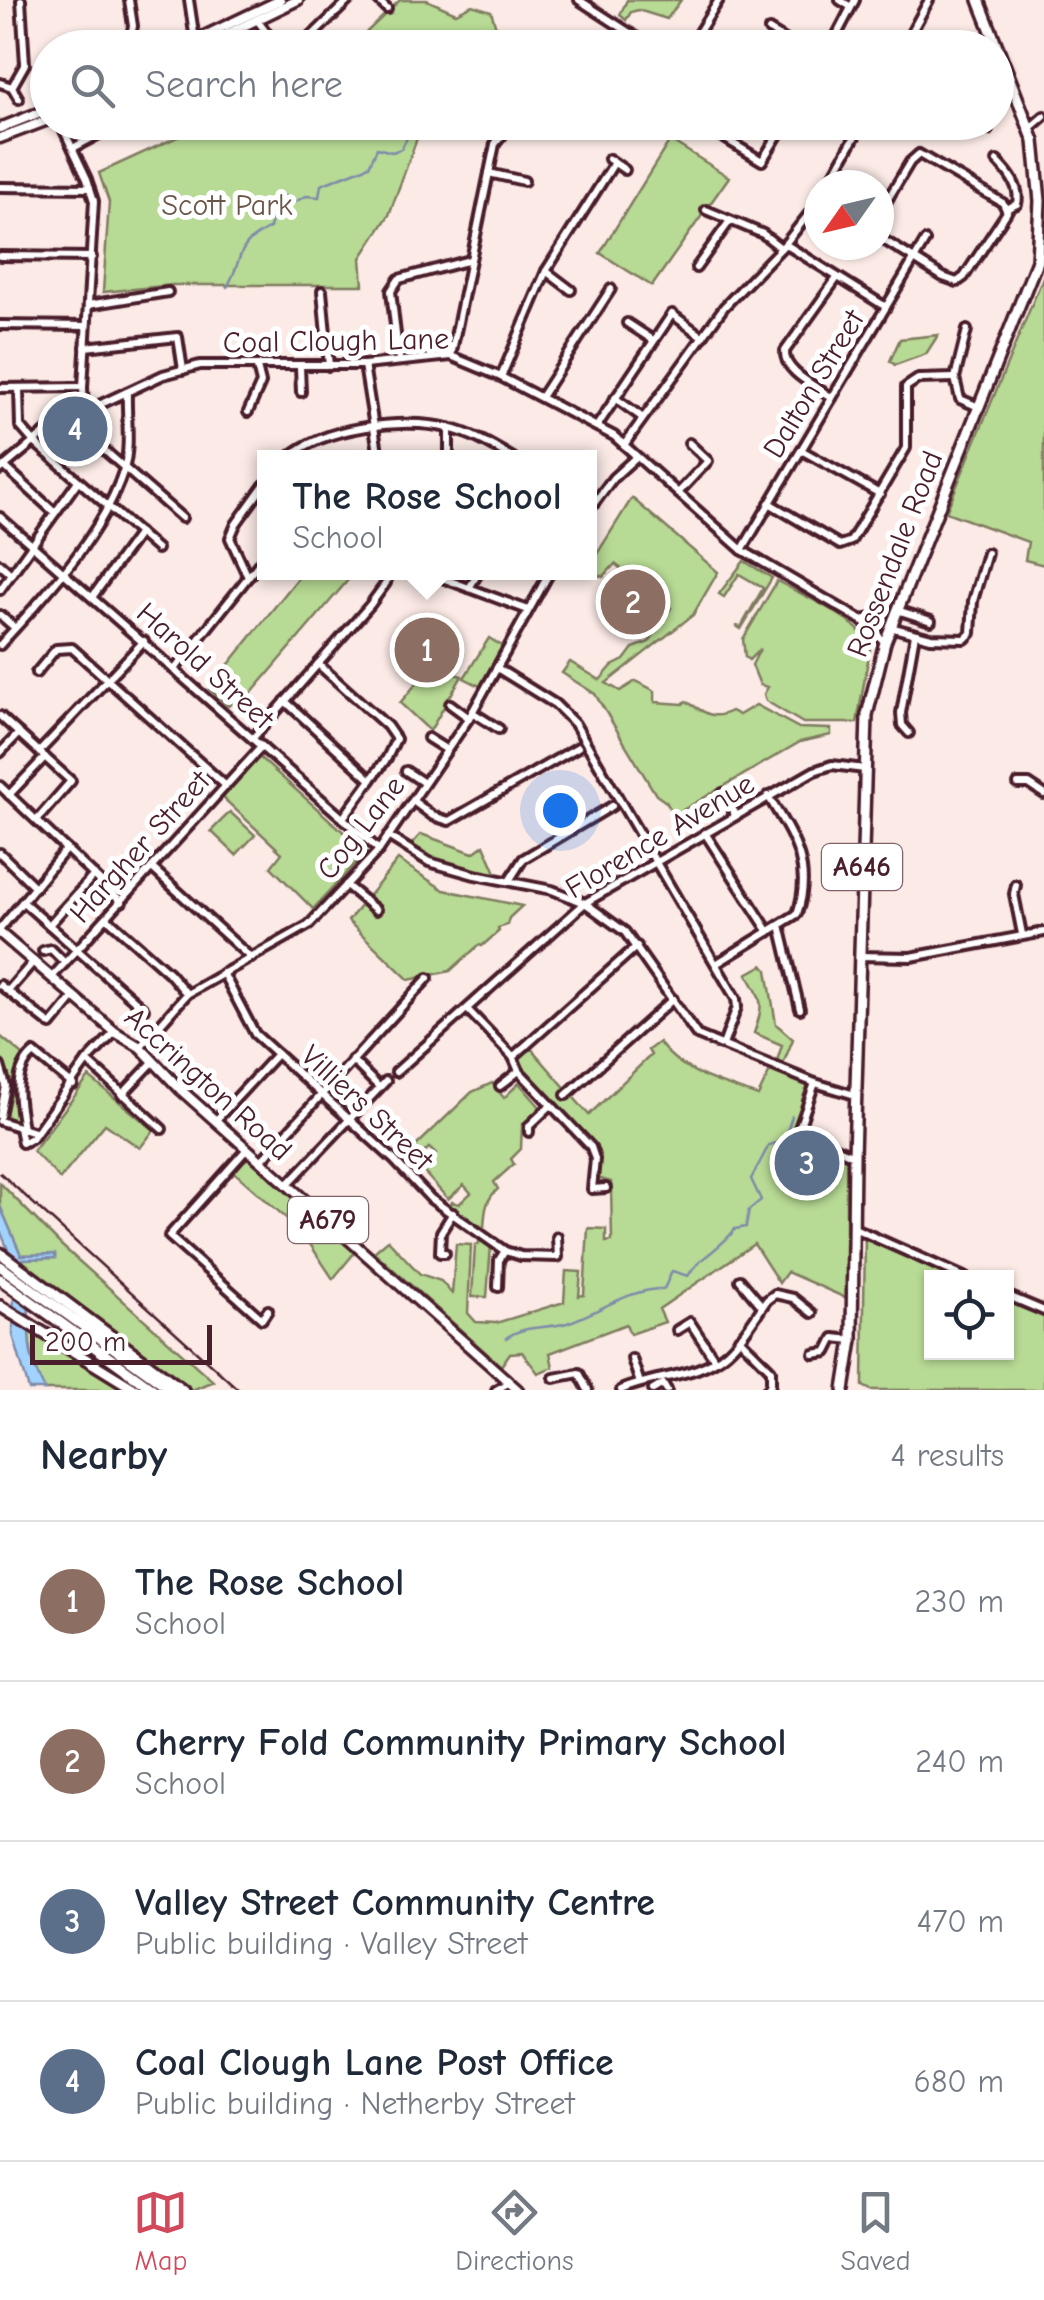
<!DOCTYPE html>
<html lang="en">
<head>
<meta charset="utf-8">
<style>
	:root { --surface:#fff; --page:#f2f2f3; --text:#1f2937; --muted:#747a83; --line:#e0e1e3; --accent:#d1495b }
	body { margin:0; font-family:"Comic Neue",sans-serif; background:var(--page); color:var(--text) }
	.controls { position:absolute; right:30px; bottom:30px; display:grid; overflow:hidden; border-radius:0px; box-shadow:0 2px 8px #0004 }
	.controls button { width:90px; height:90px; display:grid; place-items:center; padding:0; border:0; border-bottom:2px solid var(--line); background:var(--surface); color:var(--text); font:50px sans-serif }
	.compass { position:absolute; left:804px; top:170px; width:90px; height:90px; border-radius:50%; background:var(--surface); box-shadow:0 2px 8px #0004; rotate:236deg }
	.scale { position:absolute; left:30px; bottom:25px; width:182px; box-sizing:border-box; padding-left:10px; border:5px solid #4a1f2b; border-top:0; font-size:28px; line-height:35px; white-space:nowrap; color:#4a1f2b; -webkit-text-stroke:8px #fff; paint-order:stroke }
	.you { position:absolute; left:560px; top:810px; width:35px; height:35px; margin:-25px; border:8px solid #fff; border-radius:50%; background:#1a73e8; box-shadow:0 0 0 15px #1a73e833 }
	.badge { display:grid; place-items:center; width:65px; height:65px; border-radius:50%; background:var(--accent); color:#fff; font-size:32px; font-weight:700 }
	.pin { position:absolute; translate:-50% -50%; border:5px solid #fff; box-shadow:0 2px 10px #0006 }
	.popup { position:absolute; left:257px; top:450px; width:340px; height:130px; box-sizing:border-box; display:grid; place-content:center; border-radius:0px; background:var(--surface); filter:drop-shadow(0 2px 8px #0005); font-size:32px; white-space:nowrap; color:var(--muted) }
	.popup b { font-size:38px; color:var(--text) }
	.popup::after { content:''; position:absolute; left:50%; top:100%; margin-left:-20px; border:20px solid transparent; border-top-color:var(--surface) }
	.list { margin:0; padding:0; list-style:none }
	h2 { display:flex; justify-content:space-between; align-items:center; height:130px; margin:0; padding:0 40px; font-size:42px }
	h2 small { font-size:32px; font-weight:400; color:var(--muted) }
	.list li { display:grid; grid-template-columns:65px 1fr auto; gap:30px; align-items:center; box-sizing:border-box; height:160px; padding:0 40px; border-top:2px solid var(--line) }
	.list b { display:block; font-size:38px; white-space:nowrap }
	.list p { margin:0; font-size:32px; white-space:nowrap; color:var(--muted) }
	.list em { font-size:32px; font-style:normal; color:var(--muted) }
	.icon { flex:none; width:55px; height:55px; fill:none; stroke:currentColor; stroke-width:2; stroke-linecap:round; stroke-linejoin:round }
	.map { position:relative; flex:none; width:1044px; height:1390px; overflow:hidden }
	.search { position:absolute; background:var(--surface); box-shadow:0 2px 8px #0004; left:30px; right:30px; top:30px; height:110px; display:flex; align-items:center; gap:25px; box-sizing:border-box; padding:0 35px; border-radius:55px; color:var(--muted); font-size:38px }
	.sheet { height:770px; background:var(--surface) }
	nav { display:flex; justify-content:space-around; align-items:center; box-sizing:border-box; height:140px; border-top:2px solid var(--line); background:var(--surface); font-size:28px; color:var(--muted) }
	nav a { display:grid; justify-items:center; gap:5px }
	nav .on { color:var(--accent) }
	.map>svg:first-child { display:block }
	.green { fill:#b7da94; stroke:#807c60; stroke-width:2.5 }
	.water { fill:#a2d3ff; stroke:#7f8baa; stroke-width:2.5 }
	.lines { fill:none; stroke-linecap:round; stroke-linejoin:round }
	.stream { stroke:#7f8baa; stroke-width:2.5 }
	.minor-casing { stroke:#4a1f2b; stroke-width:14 }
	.major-casing { stroke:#4a1f2b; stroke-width:15 }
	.highway-casing { stroke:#4a1f2b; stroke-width:16 }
	.minor { stroke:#fff; stroke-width:6 }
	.major { stroke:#fff; stroke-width:8 }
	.highway { stroke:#fff; stroke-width:9 }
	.rail { stroke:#4a1f2b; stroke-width:2.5 }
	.labels { text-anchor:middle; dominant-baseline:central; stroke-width:10; stroke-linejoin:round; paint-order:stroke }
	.shield { fill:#fff; stroke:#80626b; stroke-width:2.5 }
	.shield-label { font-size:28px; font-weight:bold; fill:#4a1f2b }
	.park-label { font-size:30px; fill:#6b574a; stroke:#fff }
	.street-label { font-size:30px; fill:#4a1f2b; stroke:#fff }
</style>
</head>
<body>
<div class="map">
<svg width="1044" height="1390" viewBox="0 0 1044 1390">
	<rect width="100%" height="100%" fill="#fbeae6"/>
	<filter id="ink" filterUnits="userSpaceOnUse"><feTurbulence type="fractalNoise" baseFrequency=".01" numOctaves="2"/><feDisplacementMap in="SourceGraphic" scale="20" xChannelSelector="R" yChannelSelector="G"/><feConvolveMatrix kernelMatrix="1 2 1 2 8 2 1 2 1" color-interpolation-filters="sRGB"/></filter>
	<g filter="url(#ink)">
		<g class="green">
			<path d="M400,0H427L456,13L472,5L491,11L498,34L488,47L350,48Z"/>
			<path d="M627,0H681L667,19L638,10L631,12L626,20L620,15Z"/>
			<path d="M208,123V122L433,123L432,129L419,133L389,215L361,258L363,285H173L103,292L109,202L99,173Z"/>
			<path d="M670,140L729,177L652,286L600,253Z"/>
			<path d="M1044,275V565L1025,560L1028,542L946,512Z"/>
			<path d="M938,335L926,354L895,365L890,361L900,339Z"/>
			<path d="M632,498L718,572L693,615L606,683L620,691L636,681L655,691V702L683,704L686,701C704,712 712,721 731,711L739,715L756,705L799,728L831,729V735L800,742L674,815L666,802L656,795L595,694L562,673L570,662L600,680L612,666L624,660L633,648L649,642L671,608L615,564L603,577L590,571V565Z"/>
			<path d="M744,561L772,578L741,629L736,626L741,627L763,588L739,574L724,597L719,594Z"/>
			<path d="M302,573H354L250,695L228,706L209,689Z"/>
			<path d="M777,581C802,595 865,621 870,649L857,723H803L766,701L764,694L768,687L760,685L752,665L760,649L749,660L745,657L743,639Z"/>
			<path d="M489,638L502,646L480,686L464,678Z"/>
			<path d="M425,666L462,676L430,731L400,703L416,684Z"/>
			<path d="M258,756L366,852L313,909L271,867L282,853L221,796Z"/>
			<path d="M230,812L255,835L236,855L211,831Z"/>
			<path d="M421,834L473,853L484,845L497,875L432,859L410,846Z"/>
			<path d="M398,860L444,890L522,906L509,918L507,925L498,928L499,931L482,946L479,945L450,971L409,980L348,921Z"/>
			<path d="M763,965L767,970L776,1024L793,1039L783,1064L777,1061L782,1045L754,1033C765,1003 762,1000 747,974Z"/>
			<path d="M0,1036L23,1055L14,1089L18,1122L4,1118L9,1075L0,1056Z"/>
			<path d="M659,1042C679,1073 725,1084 758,1096L771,1069L808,1083L810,1089H806L802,1100L806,1102L796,1129L811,1138L800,1162L806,1174L818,1179L830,1174L838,1156L846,1157V1298L787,1272L779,1283L754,1244L659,1309L665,1322L630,1334L626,1324L550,1353L553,1367L538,1373L522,1352L510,1353L501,1366L374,1252L388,1240L420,1274L441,1281L452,1294L456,1244L471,1245L468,1313L476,1322L496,1323L564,1302L566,1271L581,1272L579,1296L584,1295L588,1228L606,1229V1242L612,1241L611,1182L597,1178L598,1155L592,1142L518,1062L528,1045L589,1115L651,1055L648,1050Z"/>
			<path d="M89,1077L154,1130L140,1148L105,1124L60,1179L33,1151Z"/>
			<path d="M492,1083L504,1098L519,1083L541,1108L522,1124L521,1149L511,1159L514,1164L494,1182L498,1189C485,1200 485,1212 484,1228L450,1207L452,1202L459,1204L471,1193L464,1185L448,1199L421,1169L436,1154L429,1148L418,1157L416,1146L472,1092Z"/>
			<path d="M249,1159L355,1252L333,1279L302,1232L233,1171L242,1160Z"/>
			<path d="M0,1183L61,1245L213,1381L192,1390L23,1262V1258H55V1255H21L0,1206Z"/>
			<path d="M865,1233L967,1277L932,1278V1352H1006L1007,1295L1044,1311V1390H871L863,1386Z"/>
			<path d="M479,1236L491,1245L487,1297H472L475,1245L479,1244Z"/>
			<path d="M27,1330L126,1390H45L35,1371Z"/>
		</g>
		<path class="water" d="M0,1206L21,1255L55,1254V1258L23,1259C24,1269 27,1280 28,1290C31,1333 23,1349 45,1390H29L13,1335L14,1284L9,1252L0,1230Z"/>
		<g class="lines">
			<g class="stream">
				<path d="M446,48L457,35C476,36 492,28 511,28C523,27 531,33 540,38C568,53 589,41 614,30"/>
				<path d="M227,287C244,259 233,246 270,228L276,204L285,196L295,202L306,196L319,197L321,185L369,166L377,148L392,152L401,149L416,122"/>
				<path d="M506,1338C526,1324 547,1329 567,1323C600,1312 630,1288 664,1289L672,1271L688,1276C700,1256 722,1248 735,1229L746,1227L749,1210L761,1200L751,1179L769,1145L784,1141L792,1116"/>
			</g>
			<g class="minor-casing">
				<g id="minor">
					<path d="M189,0L195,40"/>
					<path d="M378,0L387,9"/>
					<path d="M579,0L653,48"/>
					<path d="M840,0L851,7"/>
					<path d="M257,20L278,48"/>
					<path d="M769,30L798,48"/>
					<path d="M128,48L133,26L129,0"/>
					<path d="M292,48L314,34L349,0"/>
					<path d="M622,48L631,34"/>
					<path d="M689,48L719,0"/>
					<path d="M830,48L855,0"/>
					<path d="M903,48L929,0"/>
					<path d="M0,83L12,87"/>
					<path d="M12,87L25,64L21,0"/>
					<path d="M12,87L19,99"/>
					<path d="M60,122L87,179L94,201L83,387L84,412"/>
					<path d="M495,122L497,140"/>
					<path d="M559,122L561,125"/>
					<path d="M698,122L762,161L786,122"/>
					<path d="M975,122L988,130"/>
					<path d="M638,126L641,122"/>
					<path d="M1030,128L1044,116"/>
					<path d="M73,148L101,133"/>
					<path d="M609,159L625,170"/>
					<path d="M997,161C1008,172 1021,187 1017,204L1006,209"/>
					<path d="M489,173L524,181"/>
					<path d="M828,185L863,122"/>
					<path d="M0,187L90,188"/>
					<path d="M706,210L763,234L781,248"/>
					<path d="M879,214L910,162L919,154L1003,203L1007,212L964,277L957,282L943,277L879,237"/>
					<path d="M785,244L886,307"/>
					<path d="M0,256L92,257"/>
					<path d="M696,268L729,222"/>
					<path d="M546,271L571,290"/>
					<path d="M322,291L329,366"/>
					<path d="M88,305L168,292"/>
					<path d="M627,323L653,340"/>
					<path d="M0,325L86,326"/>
					<path d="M967,330L955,378L960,399L979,407"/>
					<path d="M85,347L178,337L183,370"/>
					<path d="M451,356L495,144L513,122"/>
					<path d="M399,360L391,291L399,279L470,260"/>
					<path d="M364,365L379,458"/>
					<path d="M300,367L301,392"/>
					<path d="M501,377L546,271L614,163"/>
					<path d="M0,388L83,387"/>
					<path d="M19,388L20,426L33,441L157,549"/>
					<path d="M541,397L611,289"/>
					<path d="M615,398L643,418"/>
					<path d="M832,398C816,386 783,372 785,351L837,278"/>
					<path d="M248,412L261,383L257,367"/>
					<path d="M77,416L88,436L182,518"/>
					<path d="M597,426L672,314L703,337"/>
					<path d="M449,428V458"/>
					<path d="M624,445L724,307L785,244L819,201"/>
					<path d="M801,450L880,494"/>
					<path d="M288,458C323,427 403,417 448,428C471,433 493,446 513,458"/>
					<path d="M4,466L55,513"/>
					<path d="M0,470L52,427L163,375L200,365H364L451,356L501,377L614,436L742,550L861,620L885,642"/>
					<path d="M678,493L708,461L689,443"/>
					<path d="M769,503L840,545L851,541L906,448V387L918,379L955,378"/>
					<path d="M590,509L613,478L636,457"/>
					<path d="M0,517L379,850"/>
					<path d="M742,550L925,241"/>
					<path d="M0,564L11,574"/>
					<path d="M426,572L528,610"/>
					<path d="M248,577L230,538L236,524L264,485"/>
					<path d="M469,588L479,572"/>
					<path d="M0,590L78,481"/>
					<path d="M93,596L139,533"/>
					<path d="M897,610L931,621"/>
					<path d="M0,615L15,628"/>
					<path d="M862,620L884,616"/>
					<path d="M890,627L931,638L965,639L971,633L973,601L987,553"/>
					<path d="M0,645C47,593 102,537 124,469C131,447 126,416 127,392"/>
					<path d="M318,664L387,726L396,739L387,758L343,818"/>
					<path d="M497,668L555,704L575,724L736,999L737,1007L723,1045"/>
					<path d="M175,669L264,557"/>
					<path d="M36,673L56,649L72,648L225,785"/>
					<path d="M285,701L371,780"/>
					<path d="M450,704L469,718"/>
					<path d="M472,712L499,729"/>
					<path d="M0,716L71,781L37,820"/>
					<path d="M909,733L902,725L901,713L915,634"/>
					<path d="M253,738L370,605L386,583L389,572"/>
					<path d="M428,738L447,750"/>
					<path d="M39,752L144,641"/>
					<path d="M0,753L19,733"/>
					<path d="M406,771L424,783"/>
					<path d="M1018,784H1029L1044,794"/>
					<path d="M0,786L122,902"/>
					<path d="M723,793L735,815"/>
					<path d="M9,795L45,757"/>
					<path d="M413,801L433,816L449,821L578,747"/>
					<path d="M705,833L769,932"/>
					<path d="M388,836L429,862L475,875L552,890L585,903L625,932L697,1035L815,1083L855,1095"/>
					<path d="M0,853L35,887"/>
					<path d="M152,868L251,958"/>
					<path d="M509,881L523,859L612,806"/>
					<path d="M346,885L376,910"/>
					<path d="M1016,885L1014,894L1022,934"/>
					<path d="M23,902L144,1009"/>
					<path d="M107,918L169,973L187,994"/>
					<path d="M49,925L94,875"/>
					<path d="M780,925L800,1009"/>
					<path d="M0,929L66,849"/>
					<path d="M43,951L51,949L65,963"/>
					<path d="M859,956L911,957L1044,932"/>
					<path d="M716,964L797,914C814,865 792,836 768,796"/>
					<path d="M223,973L255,1034L393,1159L431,1199L505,1251L521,1256L558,1257L557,1237"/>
					<path d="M52,977L262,746"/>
					<path d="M0,985L51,1025L74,997"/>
					<path d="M8,991L34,961"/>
					<path d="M468,1010L513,1057L519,1071L591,1147L595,1159L592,1189L606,1188"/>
					<path d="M140,1047L187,994L309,925L379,850L469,718L550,572"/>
					<path d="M513,1057L637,946"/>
					<path d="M352,1060L379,1087"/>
					<path d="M87,1061L162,1129"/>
					<path d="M0,1066L6,1086L0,1116"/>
					<path d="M396,1072L585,903L814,771L832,765L865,769"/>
					<path d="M815,1083L799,1128L803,1134L854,1156"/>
					<path d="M500,1086L519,1071"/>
					<path d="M122,1095L153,1062"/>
					<path d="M566,1095L673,999"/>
					<path d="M216,1120L277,1054"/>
					<path d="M0,1121L34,1132"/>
					<path d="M19,1128L22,1143L33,1137L87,1061L115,1032"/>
					<path d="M23,1129C19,1103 11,1072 34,1053L73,1085"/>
					<path d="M529,1132V1126L551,1105"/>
					<path d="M247,1149L169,1236L262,1319L268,1310"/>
					<path d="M261,1161L428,978"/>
					<path d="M287,1185L386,1081"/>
					<path d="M854,1228L966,1278"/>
					<path d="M445,1253H440L441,1232L453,1213"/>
					<path d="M740,1280L762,1306"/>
					<path d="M498,1287L499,1260L505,1251"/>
					<path d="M1006,1295L1044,1311"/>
					<path d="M677,1330L690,1322L715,1360"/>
					<path d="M739,1338L771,1370V1384L767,1390"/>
					<path d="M814,1354L827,1352L834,1338L852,1340"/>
					<path d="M632,1359L640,1383"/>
					<path d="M554,1378L579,1373L588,1390"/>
					<path d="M496,1390L510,1382"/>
					<path d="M621,1390C654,1375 698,1378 727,1352C743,1338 755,1317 767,1300L775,1294L793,1298L812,1313"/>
					<path d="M653,1390L663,1384L667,1390"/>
				</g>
			</g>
			<g class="major-casing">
				<g id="major">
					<path d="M195,40L198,48L298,0"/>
					<path d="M179,48L280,0"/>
					<path d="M0,128L48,109"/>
					<path d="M0,138L48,120"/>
					<path d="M0,933L115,1032L140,1047L181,1090L518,1390"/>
				</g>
			</g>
			<g class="highway-casing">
				<g id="highway">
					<path d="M0,1253L183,1390"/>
					<path d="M0,1266L172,1390"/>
					<path d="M0,1279L154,1390"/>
					<path d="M0,1306L136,1390"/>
					<path d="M844,1390L852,1340L854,1156L867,715L885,642L1037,261L1040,201L1034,141L979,0"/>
				</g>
			</g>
			<use href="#minor" class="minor"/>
			<use href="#major" class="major"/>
			<use href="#highway" class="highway"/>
			<path class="rail" d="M0,1173L239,1390"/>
		</g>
	</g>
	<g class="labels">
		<g class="shield">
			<rect x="822" y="844" width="80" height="46" rx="8"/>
			<rect x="288" y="1197" width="80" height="46" rx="8"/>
		</g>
		<g class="shield-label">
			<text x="862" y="867">A646</text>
			<text x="328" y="1220">A679</text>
		</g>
		<g class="park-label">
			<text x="227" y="205">Scott Park</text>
		</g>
		<g class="street-label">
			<text transform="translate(336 341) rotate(-1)">Coal Clough Lane</text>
			<text transform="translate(814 384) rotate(-59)">Dalton Street</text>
			<text transform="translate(895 554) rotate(-69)">Rossendale Road</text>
			<text transform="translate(205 666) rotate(42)">Harold Street</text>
			<text transform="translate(361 828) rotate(-52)">Cog Lane</text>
			<text transform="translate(660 836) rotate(-31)">Florence Avenue</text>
			<text transform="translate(140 847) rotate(-48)">Hargher Street</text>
			<text transform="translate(208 1084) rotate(42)">Accrington Road</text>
			<text transform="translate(367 1108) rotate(43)">Villiers Street</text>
		</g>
	</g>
</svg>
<div class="controls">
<button><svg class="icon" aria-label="locate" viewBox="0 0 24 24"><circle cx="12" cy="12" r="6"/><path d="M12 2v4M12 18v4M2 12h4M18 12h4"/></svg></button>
</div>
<svg class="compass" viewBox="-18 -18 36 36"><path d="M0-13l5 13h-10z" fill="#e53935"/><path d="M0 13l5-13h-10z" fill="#747a83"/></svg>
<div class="scale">200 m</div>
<div class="you"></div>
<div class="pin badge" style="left:427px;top:650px;background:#8d6e63">1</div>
<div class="popup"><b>The Rose School</b>School</div>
<div class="pin badge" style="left:633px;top:602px;background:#8d6e63">2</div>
<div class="pin badge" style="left:807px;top:1163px;background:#5c6f8a">3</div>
<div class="pin badge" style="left:75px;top:429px;background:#5c6f8a">4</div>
<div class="search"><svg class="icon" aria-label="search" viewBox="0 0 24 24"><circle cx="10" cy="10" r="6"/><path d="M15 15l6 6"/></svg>Search here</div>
</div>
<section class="sheet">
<h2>Nearby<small>4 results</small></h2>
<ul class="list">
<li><span class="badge" style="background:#8d6e63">1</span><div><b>The Rose School</b><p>School</p></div><em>230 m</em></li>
<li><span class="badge" style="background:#8d6e63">2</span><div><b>Cherry Fold Community Primary School</b><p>School</p></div><em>240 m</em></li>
<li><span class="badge" style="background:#5c6f8a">3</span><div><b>Valley Street Community Centre</b><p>Public building · Valley Street</p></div><em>470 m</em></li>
<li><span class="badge" style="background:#5c6f8a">4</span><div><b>Coal Clough Lane Post Office</b><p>Public building · Netherby Street</p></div><em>680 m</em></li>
</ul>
</section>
<nav>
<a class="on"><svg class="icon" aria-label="map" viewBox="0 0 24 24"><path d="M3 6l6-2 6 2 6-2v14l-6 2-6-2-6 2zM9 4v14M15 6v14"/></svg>Map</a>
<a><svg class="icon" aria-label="directions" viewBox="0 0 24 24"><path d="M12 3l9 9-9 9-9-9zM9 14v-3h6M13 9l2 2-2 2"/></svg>Directions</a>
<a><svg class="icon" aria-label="saved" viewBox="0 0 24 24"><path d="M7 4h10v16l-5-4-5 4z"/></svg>Saved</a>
</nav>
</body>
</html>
